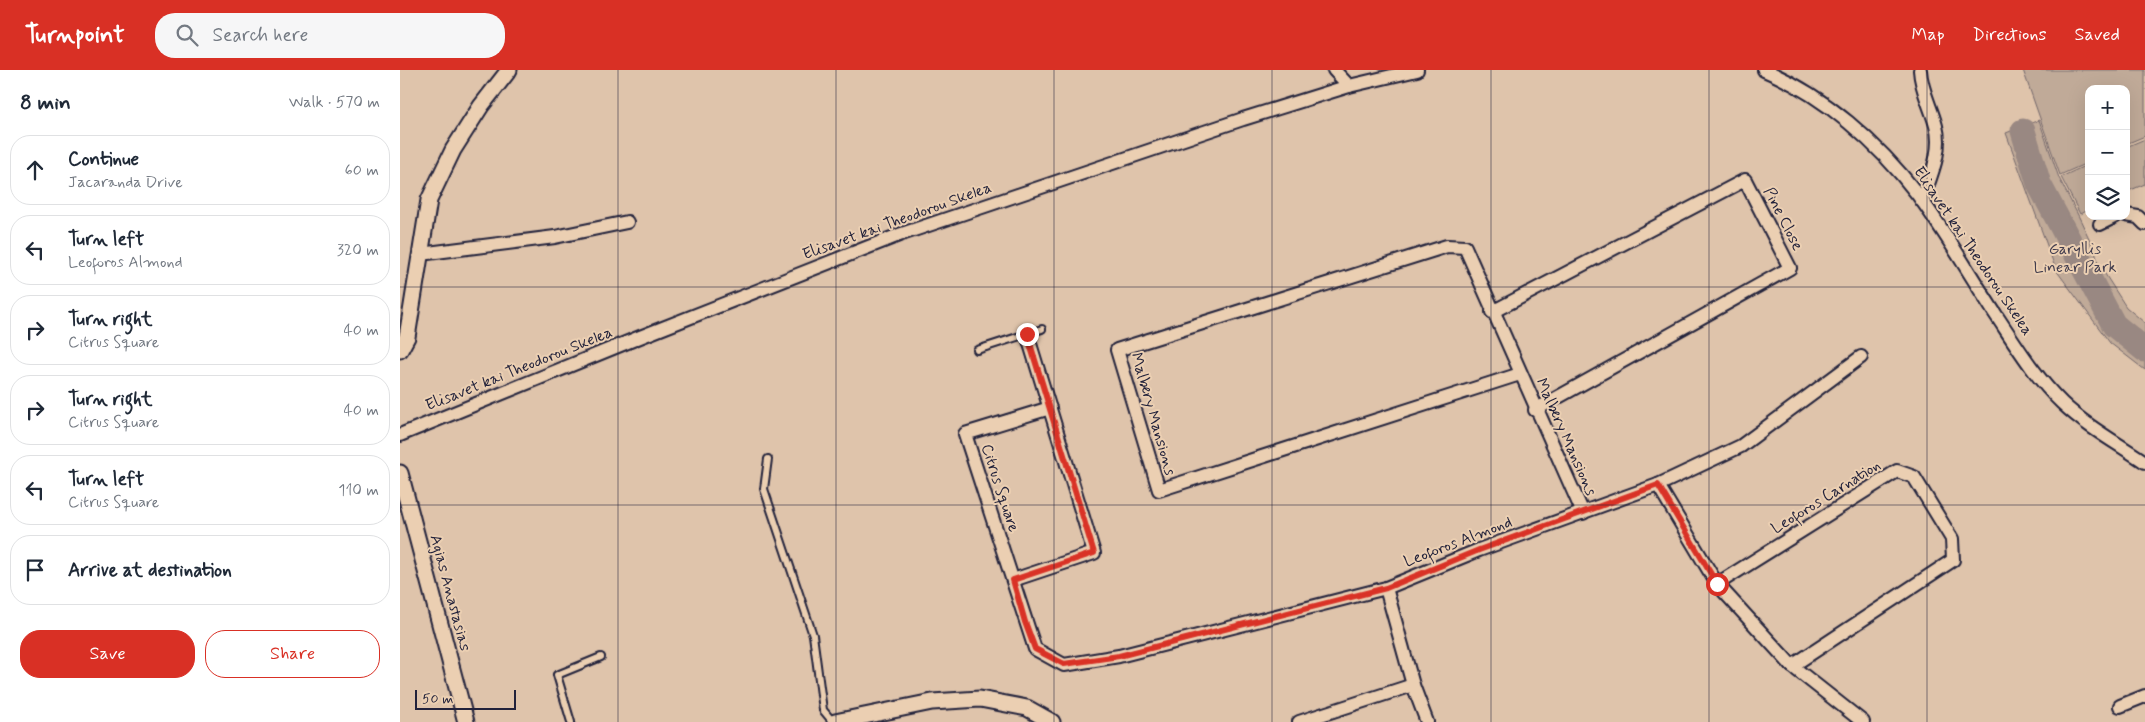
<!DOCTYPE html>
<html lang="en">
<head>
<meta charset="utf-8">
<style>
	:root { --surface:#fff; --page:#f6f6f7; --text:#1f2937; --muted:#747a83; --line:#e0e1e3; --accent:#d93025 }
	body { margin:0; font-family:Mynerve,sans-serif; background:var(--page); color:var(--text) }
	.controls { position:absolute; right:15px; top:15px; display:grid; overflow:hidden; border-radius:10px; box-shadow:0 5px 20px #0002 }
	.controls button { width:45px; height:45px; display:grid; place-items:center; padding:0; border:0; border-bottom:1px solid var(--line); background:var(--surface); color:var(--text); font:25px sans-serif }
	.scale { position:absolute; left:15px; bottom:12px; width:101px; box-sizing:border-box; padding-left:5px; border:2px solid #22223b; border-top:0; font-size:14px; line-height:18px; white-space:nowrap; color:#22223b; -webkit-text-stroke:4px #ebcfb2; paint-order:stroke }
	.stop { position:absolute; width:15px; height:15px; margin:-11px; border:4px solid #d93025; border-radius:50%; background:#fff }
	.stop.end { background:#d93025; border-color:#fff; box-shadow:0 1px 5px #0008 }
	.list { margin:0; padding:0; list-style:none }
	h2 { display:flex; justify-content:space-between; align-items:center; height:65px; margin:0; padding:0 20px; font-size:21px }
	h2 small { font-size:16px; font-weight:400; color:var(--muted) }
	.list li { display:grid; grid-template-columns:32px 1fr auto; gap:15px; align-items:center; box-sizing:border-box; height:70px; margin:0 10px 10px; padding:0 10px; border:1px solid var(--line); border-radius:20px }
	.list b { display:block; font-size:19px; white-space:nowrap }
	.list p { margin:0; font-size:16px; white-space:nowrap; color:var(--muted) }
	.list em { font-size:16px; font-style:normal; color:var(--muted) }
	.actions { display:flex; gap:10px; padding:15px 20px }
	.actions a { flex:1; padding:11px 0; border:1px solid var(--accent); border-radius:20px; text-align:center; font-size:18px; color:var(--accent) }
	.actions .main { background:var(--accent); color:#fff }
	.icon { flex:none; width:28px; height:28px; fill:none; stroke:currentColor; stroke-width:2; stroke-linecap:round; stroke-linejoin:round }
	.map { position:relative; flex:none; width:1745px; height:652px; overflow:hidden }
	header { display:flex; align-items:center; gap:30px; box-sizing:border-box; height:70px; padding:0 25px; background:var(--accent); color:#fff }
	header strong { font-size:24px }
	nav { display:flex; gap:28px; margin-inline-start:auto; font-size:18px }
	.search { width:350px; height:45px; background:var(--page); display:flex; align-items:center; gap:12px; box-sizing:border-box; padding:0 18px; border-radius:20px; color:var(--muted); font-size:19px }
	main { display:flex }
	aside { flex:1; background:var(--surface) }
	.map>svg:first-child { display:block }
	.green { fill:#c0aa98; stroke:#71666a }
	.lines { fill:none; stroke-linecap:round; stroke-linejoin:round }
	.river { stroke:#998882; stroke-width:25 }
	.service-casing { stroke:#22223b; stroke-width:10 }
	.minor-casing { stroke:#22223b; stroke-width:16 }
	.tertiary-casing { stroke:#22223b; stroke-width:19 }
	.service { stroke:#ebcfb2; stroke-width:6 }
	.minor { stroke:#ebcfb2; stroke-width:12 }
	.tertiary { stroke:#ebcfb2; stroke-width:15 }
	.route { stroke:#d93025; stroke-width:6 }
	.grid { fill:none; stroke:#22223b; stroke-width:1; stroke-opacity:0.55 }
	.labels { text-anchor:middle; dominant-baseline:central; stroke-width:4; stroke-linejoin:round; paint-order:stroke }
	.street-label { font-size:16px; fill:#22223b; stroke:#ebcfb2 }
	.park-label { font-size:16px; fill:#423d4e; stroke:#ebcfb2 }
</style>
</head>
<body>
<header>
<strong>Turnpoint</strong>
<div class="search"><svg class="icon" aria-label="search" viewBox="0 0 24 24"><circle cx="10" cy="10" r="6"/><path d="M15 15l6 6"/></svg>Search here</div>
<nav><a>Map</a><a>Directions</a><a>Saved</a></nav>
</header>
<main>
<aside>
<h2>8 min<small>Walk · 570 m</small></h2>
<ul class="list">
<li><svg class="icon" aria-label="ahead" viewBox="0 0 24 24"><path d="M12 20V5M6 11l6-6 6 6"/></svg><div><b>Continue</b><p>Jacaranda Drive</p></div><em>60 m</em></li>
<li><svg class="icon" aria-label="left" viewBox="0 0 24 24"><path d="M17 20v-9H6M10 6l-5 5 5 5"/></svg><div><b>Turn left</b><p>Leoforos Almond</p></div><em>320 m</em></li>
<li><svg class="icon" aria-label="right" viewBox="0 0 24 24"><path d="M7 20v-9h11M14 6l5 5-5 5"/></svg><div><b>Turn right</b><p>Citrus Square</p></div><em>40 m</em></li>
<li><svg class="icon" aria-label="right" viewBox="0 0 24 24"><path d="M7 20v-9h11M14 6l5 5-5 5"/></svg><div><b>Turn right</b><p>Citrus Square</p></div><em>40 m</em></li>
<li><svg class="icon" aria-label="left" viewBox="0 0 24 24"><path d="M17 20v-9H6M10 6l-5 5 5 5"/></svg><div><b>Turn left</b><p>Citrus Square</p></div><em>110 m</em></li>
<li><svg class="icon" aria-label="arrive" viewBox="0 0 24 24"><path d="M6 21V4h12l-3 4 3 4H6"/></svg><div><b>Arrive at destination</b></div></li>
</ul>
<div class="actions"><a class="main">Save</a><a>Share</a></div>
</aside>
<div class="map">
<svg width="1745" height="652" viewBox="0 0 1745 652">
	<rect width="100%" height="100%" fill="#dfc4ab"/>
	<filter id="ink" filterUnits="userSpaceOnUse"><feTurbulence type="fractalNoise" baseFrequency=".02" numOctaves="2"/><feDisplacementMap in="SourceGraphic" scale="10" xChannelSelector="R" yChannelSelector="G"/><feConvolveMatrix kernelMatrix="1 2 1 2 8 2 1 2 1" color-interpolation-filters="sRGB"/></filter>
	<g filter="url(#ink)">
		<g class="green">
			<path d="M1623,0H1745V66L1726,74V19H1689V92L1660,105Z"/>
			<path d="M1639,50L1659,108L1679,147L1695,181L1698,193L1726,237L1745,253V300L1710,273L1656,200L1606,63Z"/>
			<path d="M1745,69V114L1726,122V77Z"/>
			<path d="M1689,94V139L1680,144L1661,107Z"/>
		</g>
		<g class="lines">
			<path class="river" d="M1623,61L1639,114L1714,255L1745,280"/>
			<g class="service-casing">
				<g id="service">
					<path d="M577,280L642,259"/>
					<path d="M368,389L364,419L413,565L423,640L433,652"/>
					<path d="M171,652L157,605L201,587"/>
				</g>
			</g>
			<g class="minor-casing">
				<g id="minor">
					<path d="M934,0L949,16"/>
					<path d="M1364,0C1424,25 1478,73 1518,125C1546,163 1570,205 1596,245C1616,275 1636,308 1662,333C1686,356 1717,373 1745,392"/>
					<path d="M1520,0C1521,20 1531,37 1536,56C1543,81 1530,107 1522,131"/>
					<path d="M1726,145L1738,147L1745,154"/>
					<path d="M1700,154L1716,146"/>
					<path d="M20,184L155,167L227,152"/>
					<path d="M1092,242L1345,110L1390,198L1135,340"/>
					<path d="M1120,304L759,420L717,280L1047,176L1065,177L1183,443"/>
					<path d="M650,338L565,364L635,579L664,595L719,586L986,518L1079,480L1258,415L1341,376L1461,287"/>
					<path d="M0,365L240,267L499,165L843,49L949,16L1017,0"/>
					<path d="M1258,415L1317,514L1392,596L1463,652"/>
					<path d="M613,510L694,483L627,264"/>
					<path d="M1317,514L1497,401L1514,407L1552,469L1553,490L1392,596"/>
					<path d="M986,518L1013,615L1027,652"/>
					<path d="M1720,636L1745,626"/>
					<path d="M899,652L1013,615"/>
				</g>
			</g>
			<g class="tertiary-casing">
				<g id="tertiary">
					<path d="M0,280L7,267L29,130L53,80L81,36L109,0"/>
					<path d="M0,403L66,652"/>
					<path d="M435,652L532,632L580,629L627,638L652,652"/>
				</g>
			</g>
			<use href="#service" class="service"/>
			<use href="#minor" class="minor"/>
			<use href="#tertiary" class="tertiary"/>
		</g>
	</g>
	<g class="lines" filter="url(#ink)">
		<path class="route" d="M627,264L694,483L613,510L625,552L635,579L664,594L719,586L986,518L1079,480L1258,415L1317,514"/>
	</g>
	<path class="grid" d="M218,0V652M436,0V652M654,0V652M872,0V652M1091,0V652M1309,0V652M1527,0V652M0,217H1745M0,435H1745"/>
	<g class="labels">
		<g class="street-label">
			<text transform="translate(1383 149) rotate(63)">Pine Close</text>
			<text transform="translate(497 151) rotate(-20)">Elisavet kai Theodorou Skelea</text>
			<text transform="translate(1573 181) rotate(56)">Elisavet kai Theodorou Skelea</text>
			<text transform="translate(119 299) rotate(-22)">Elisavet kai Theodorou Skelea</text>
			<text transform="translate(753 344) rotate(74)">Malbery Mansions</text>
			<text transform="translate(1166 367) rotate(66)">Malbery Mansions</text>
			<text transform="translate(600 418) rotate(72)">Citrus Square</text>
			<text transform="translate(1426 427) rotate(-32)">Leoforos Carnation</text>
			<text transform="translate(1058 472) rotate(-21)">Leoforos Almond</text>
			<text transform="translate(50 523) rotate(75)">Agias Anastasias</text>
		</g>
		<g class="park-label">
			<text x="1675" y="179">Garyllis<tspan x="1675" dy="18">Linear Park</tspan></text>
		</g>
	</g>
</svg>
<div class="controls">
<button>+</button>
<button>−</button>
<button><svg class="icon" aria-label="layers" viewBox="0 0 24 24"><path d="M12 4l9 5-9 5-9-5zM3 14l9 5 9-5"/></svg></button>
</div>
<div class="scale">50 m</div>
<div class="stop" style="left:1317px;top:514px"></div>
<div class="stop end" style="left:627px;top:264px"></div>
</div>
</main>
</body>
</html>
